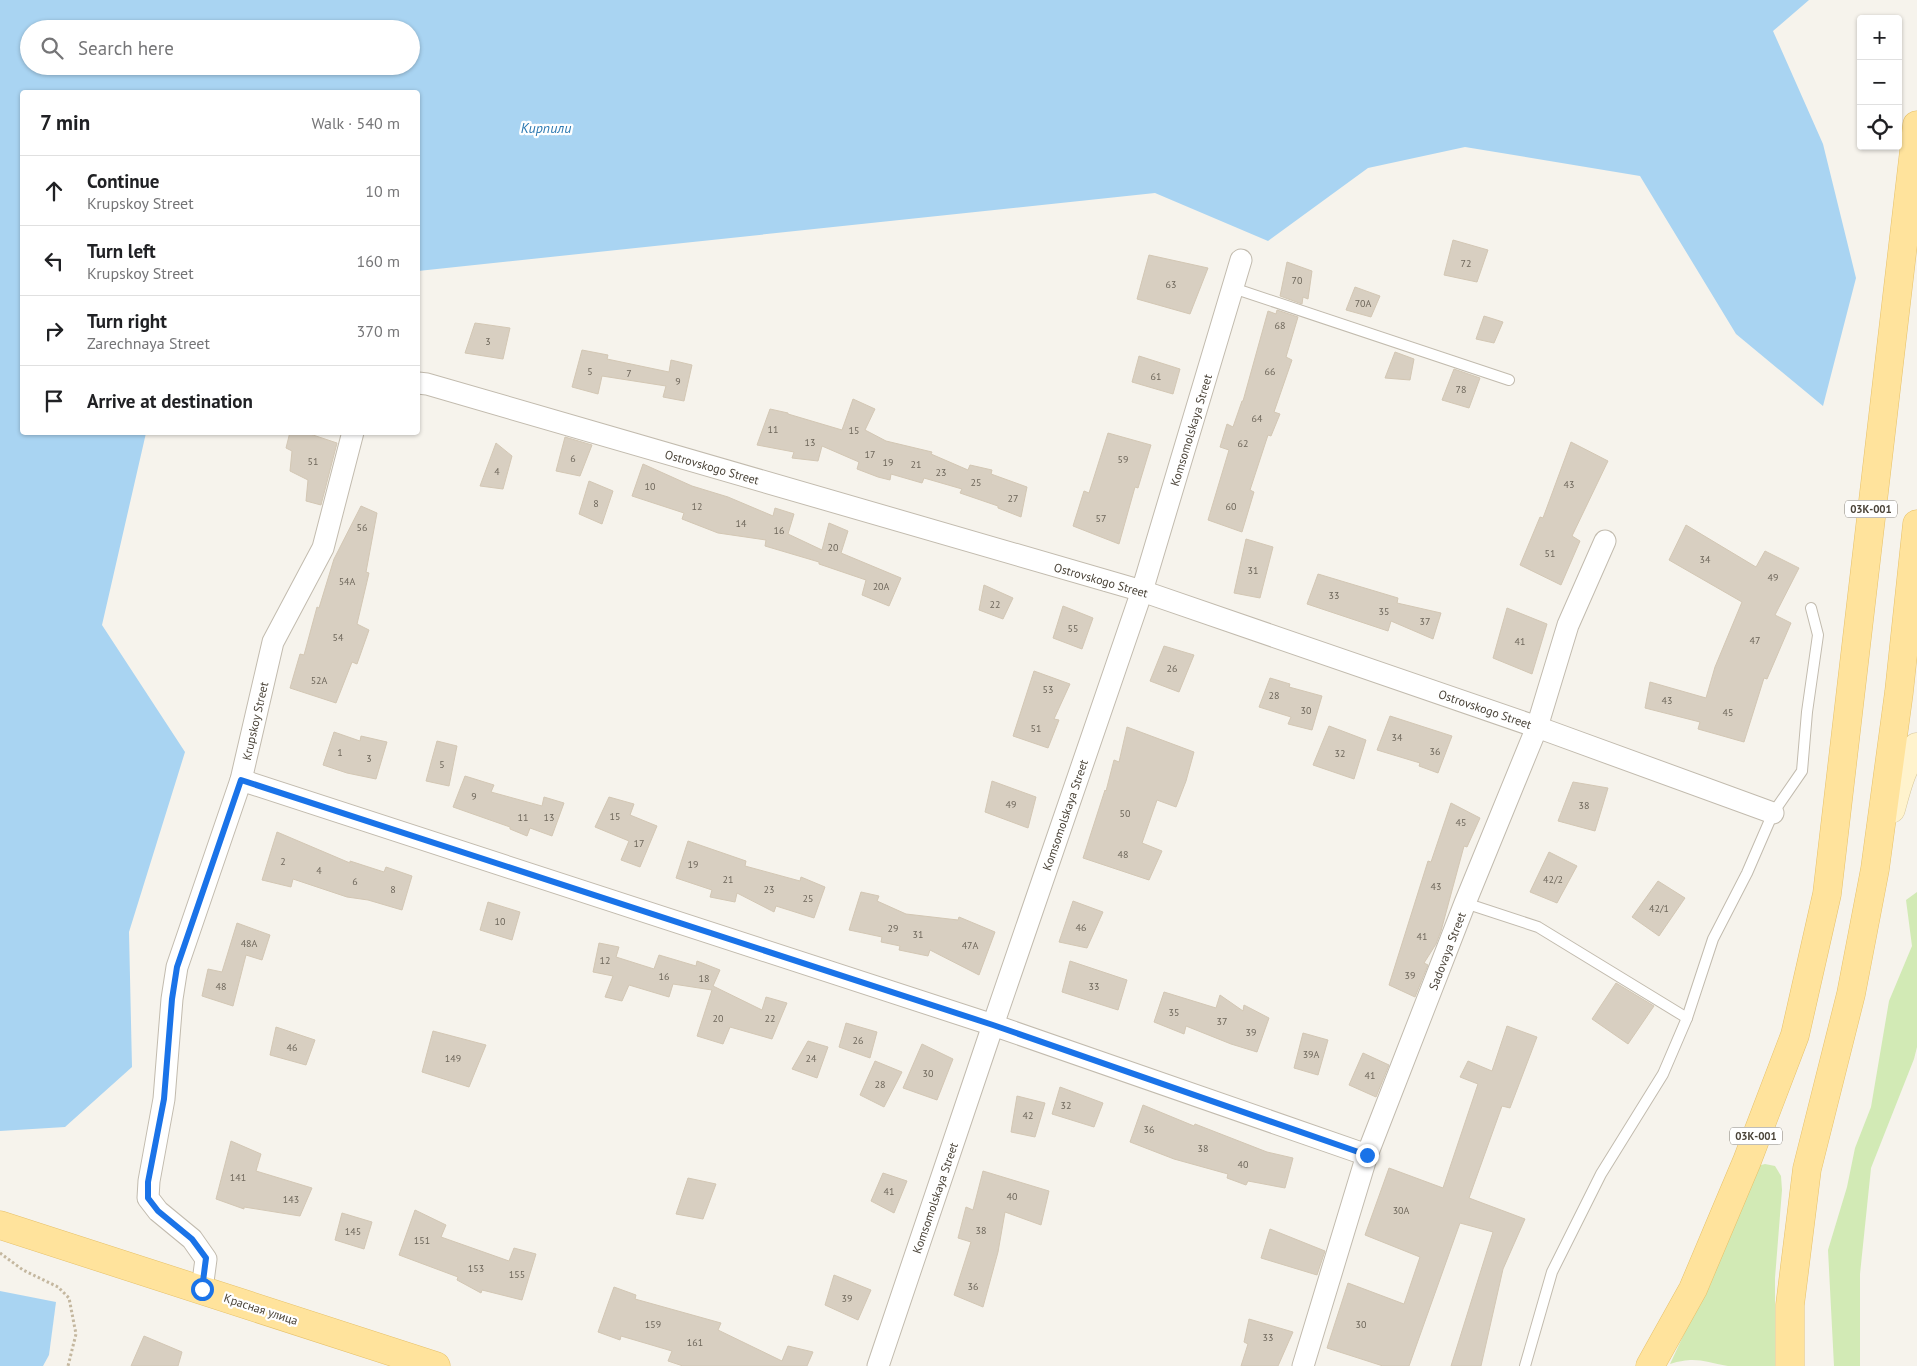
<!DOCTYPE html>
<html lang="en">
<head>
<meta charset="utf-8">
<style>
	:root { --surface:#fff; --page:#f6f6f6; --text:#202124; --muted:#757577; --line:#e0e0e0 }
	body { margin:0; font-family:"PT Sans",sans-serif; background:var(--page); color:var(--text) }
	.controls { position:absolute; right:15px; top:15px; display:grid; overflow:hidden; border-radius:5px; box-shadow:0 1px 4px #0004 }
	.controls button { width:45px; height:45px; display:grid; place-items:center; padding:0; border:0; border-bottom:1px solid var(--line); background:var(--surface); color:var(--text); font:25px sans-serif }
	.stop { position:absolute; width:15px; height:15px; margin:-11px; border:4px solid #1a73e8; border-radius:50%; background:#fff }
	.stop.end { background:#1a73e8; border-color:#fff; box-shadow:0 1px 5px #0008 }
	.list { margin:0; padding:0; list-style:none }
	h2 { display:flex; justify-content:space-between; align-items:center; height:65px; margin:0; padding:0 20px; font-size:21px }
	h2 small { font-size:16px; font-weight:400; color:var(--muted) }
	.list li { display:grid; grid-template-columns:32px 1fr auto; gap:15px; align-items:center; box-sizing:border-box; height:70px; padding:0 20px; border-top:1px solid var(--line) }
	.list b { display:block; font-size:19px; white-space:nowrap }
	.list p { margin:0; font-size:16px; white-space:nowrap; color:var(--muted) }
	.list em { font-size:16px; font-style:normal; color:var(--muted) }
	.icon { flex:none; width:28px; height:28px; fill:none; stroke:currentColor; stroke-width:2; stroke-linecap:round; stroke-linejoin:round }
	.map { position:relative; flex:none; width:1917px; height:1366px; overflow:hidden }
	.search { position:absolute; background:var(--surface); box-shadow:0 1px 4px #0004; left:20px; top:20px; width:400px; height:55px; display:flex; align-items:center; gap:12px; box-sizing:border-box; padding:0 18px; border-radius:28px; color:var(--muted); font-size:19px }
	.panel { position:absolute; background:var(--surface); box-shadow:0 1px 4px #0004; left:20px; top:90px; width:400px; height:345px; border-radius:5px }
	.map>svg:first-child { display:block }
	.green { fill:#d2eab5 }
	.water { fill:#a9d4f2; fill-rule:evenodd }
	.building { fill:#d8cfc1; stroke:#d3c7b4 }
	.lines { fill:none; stroke-linecap:round; stroke-linejoin:round }
	.lane-casing { stroke:#c2bbae; stroke-width:12 }
	.street-casing { stroke:#c2bbae; stroke-width:23 }
	.secondary-casing { stroke:#d6c79b; stroke-width:29 }
	.primary-casing { stroke:#e6c16a; stroke-width:29 }
	.path { stroke:#c4b79f; stroke-width:3; stroke-dasharray:2.5 2.5; stroke-linecap:butt }
	.lane { stroke:#fff; stroke-width:10 }
	.street { stroke:#fff; stroke-width:21 }
	.secondary { stroke:#fff3cd; stroke-width:28 }
	.primary { stroke:#ffe39c; stroke-width:28 }
	.route { stroke:#1a73e8; stroke-width:6 }
	.labels { text-anchor:middle; dominant-baseline:central; stroke-width:4.5; stroke-linejoin:round; paint-order:stroke }
	.number-label { font-size:10px; fill:#6e675b }
	.shield { fill:#fff; stroke:#817c74; stroke-width:1 }
	.shield-label { font-size:11px; font-weight:bold; fill:#4b4439 }
	.street-label { font-size:12px; fill:#4b4439; stroke:#fff }
	.water-label { font-size:14px; font-style:italic; fill:#2e7ab2; stroke:#fff }
</style>
</head>
<body>
<div class="map">
<svg width="1917" height="1366" viewBox="0 0 1917 1366">
	<rect width="100%" height="100%" fill="#f6f3ec"/>
	<g class="green">
		<path d="M1917,892V1047L1914,1059L1871,1168L1860,1274V1366H1834L1828,1250L1847,1187L1855,1148L1871,1107L1889,1001L1912,946L1906,900Z"/>
		<path d="M1765,1164L1775,1166L1781,1176L1782,1190L1775,1278V1366C1760,1366 1743,1366 1728,1366C1704,1362 1696,1356 1670,1364L1715,1268L1757,1166Z"/>
	</g>
	<g class="water">
		<path d="M0,0H1809L1773,31L1823,144L1856,278L1823,406L1736,334L1640,176L1465,147L1368,168L1268,241L1155,193L418,271V92H22V432L146,433L102,625L185,752L129,932L132,1067L65,1127L0,1131ZM29,29H411V66H29Z"/>
		<path d="M0,1291L56,1302L49,1355L43,1366H0Z"/>
	</g>
	<g class="building">
		<path d="M1453,240L1488,250L1477,282L1444,275Z"/>
		<path d="M1149,255L1208,268L1190,314L1137,299Z"/>
		<path d="M1287,262L1312,271L1308,299L1303,297L1302,304L1280,296Z"/>
		<path d="M1355,287L1380,296L1371,317L1346,310Z"/>
		<path d="M1277,310L1298,317L1286,357L1292,360L1274,412L1280,414L1271,436L1268,435L1250,490L1254,492L1242,532L1208,520L1229,450L1220,447L1227,424L1233,427L1242,401H1243L1268,311L1276,314Z"/>
		<path d="M1484,316L1503,322L1494,343L1476,339Z"/>
		<path d="M475,323L510,328L503,359L465,353Z"/>
		<path d="M582,350L608,355L607,359L669,372L671,360L692,365L684,401L663,397L666,386L602,376L598,394L572,387Z"/>
		<path d="M1395,352L1414,359L1410,380L1385,378Z"/>
		<path d="M1139,356L1180,369L1173,394L1132,382Z"/>
		<path d="M1454,369L1480,378L1469,408L1442,400Z"/>
		<path d="M853,399L875,409L865,430L886,441L932,452L931,454L968,470L970,465L992,470L991,474L1027,487L1021,517L998,508V506L960,493L962,489L924,478L922,483L891,474L890,480L878,477L857,469L859,462L822,446L818,461L792,458L794,452L757,445L770,409L788,413V414L842,430Z"/>
		<path d="M290,432H304L337,443L321,505L306,501L308,480L290,471L292,451L286,448Z"/>
		<path d="M1108,433L1151,445L1138,488L1135,487L1119,544L1073,526L1084,491L1089,493Z"/>
		<path d="M565,437L592,445L580,476L556,471Z"/>
		<path d="M1571,442L1608,461L1572,536L1580,541L1561,585L1520,565L1540,517L1543,518Z"/>
		<path d="M496,443L512,456L503,489L480,486Z"/>
		<path d="M643,464L692,486L728,497L773,516L775,508L794,514L788,534L822,550L829,523L848,531L841,553L901,578L889,606L862,595L866,580L819,564V562L765,546L766,540L718,533L682,519L684,513L632,496Z"/>
		<path d="M589,481L613,491L602,524L579,514Z"/>
		<path d="M361,506L377,513L366,572L369,573L357,624L369,630L357,664L352,662L336,703L290,688L300,654L304,655L317,607L319,608L334,559Z"/>
		<path d="M1686,525L1756,567L1765,551L1799,568L1775,615L1791,623L1767,679L1764,678L1744,742L1698,729L1700,722L1645,708L1650,682L1706,698L1715,667L1742,602L1669,560Z"/>
		<path d="M1246,539L1273,547L1260,598L1234,593Z"/>
		<path d="M1318,574L1398,598L1397,603L1441,613L1433,639L1391,621L1388,631L1307,604Z"/>
		<path d="M984,585L1013,598L1003,619L979,610Z"/>
		<path d="M1063,606L1093,618L1082,649L1053,638Z"/>
		<path d="M1507,608L1547,624L1532,674L1493,658Z"/>
		<path d="M1164,646L1194,655L1179,692L1150,681Z"/>
		<path d="M1034,671L1070,684L1054,719L1059,720L1048,748L1013,736Z"/>
		<path d="M1270,678L1290,684L1289,687L1322,696L1312,730L1288,724L1291,717L1259,707Z"/>
		<path d="M1390,716L1452,736L1438,773L1419,766L1420,763L1377,750Z"/>
		<path d="M1329,726L1366,740L1354,779L1313,765Z"/>
		<path d="M1127,727L1194,752L1186,781L1176,807L1157,800L1142,843L1162,851L1149,880L1083,858L1105,790L1106,791L1114,760L1119,762Z"/>
		<path d="M334,732L360,741L361,736L387,742L376,779L347,773L323,765Z"/>
		<path d="M437,741L457,746L449,786L426,781Z"/>
		<path d="M465,776L494,785L491,792L542,806L544,797L564,803L552,836L530,828L527,836L510,829V827L453,807Z"/>
		<path d="M992,781L1036,797L1028,828L985,812Z"/>
		<path d="M1573,782L1608,788L1595,831L1558,821Z"/>
		<path d="M609,797L634,804L630,815L657,826L640,867L621,860L629,841L595,827Z"/>
		<path d="M1451,803L1480,818L1467,847L1464,846L1441,931L1436,944L1424,963L1428,965L1415,997L1389,985L1428,861L1431,862Z"/>
		<path d="M277,832L350,863V861L384,872L386,867L412,876L402,910L368,900L347,897L293,879L291,887L262,880Z"/>
		<path d="M688,841L746,861L745,866L800,881L801,877L825,887L814,918L776,906L774,912L737,893L735,902L710,897L712,890L676,878Z"/>
		<path d="M1549,852L1577,866L1557,903L1530,892Z"/>
		<path d="M1658,881L1685,898L1659,936L1632,917Z"/>
		<path d="M861,892L879,896L877,901L906,914L958,920L959,917L995,932L979,975L930,950L928,956L899,950L900,946L881,942L882,937L849,930Z"/>
		<path d="M1073,901L1103,912L1087,948L1059,942Z"/>
		<path d="M488,902L520,912L512,940L480,930Z"/>
		<path d="M237,923L270,935L262,960L246,955L233,1006L202,996L208,969L222,972Z"/>
		<path d="M599,943L619,947L616,957L654,969L659,955L696,966L697,961L720,970L713,986L762,1010L766,997L787,1003L772,1039L730,1027L723,1044L697,1036L712,990L673,984L669,997L629,985L622,1001L605,997L613,976L593,972Z"/>
		<path d="M1070,961L1127,980L1118,1010L1062,992Z"/>
		<path d="M1616,983L1654,1006L1628,1044L1592,1019Z"/>
		<path d="M1164,992L1216,1008L1220,995L1243,1011L1244,1005L1269,1018L1257,1052L1231,1044L1186,1026L1184,1034L1154,1022Z"/>
		<path d="M846,1023L877,1032L870,1058L839,1047Z"/>
		<path d="M1507,1026L1537,1037L1510,1108L1502,1106L1469,1198L1525,1219L1503,1269L1481,1366H1451L1493,1232L1460,1223L1409,1366H1383L1327,1348L1348,1283L1404,1304L1420,1257L1365,1235L1389,1168L1443,1188L1478,1084L1460,1077L1468,1061L1492,1071Z"/>
		<path d="M276,1027L315,1040L306,1065L270,1055Z"/>
		<path d="M433,1031L486,1045L469,1087L422,1072Z"/>
		<path d="M1303,1033L1328,1040L1318,1075L1294,1068Z"/>
		<path d="M808,1041L828,1047L817,1078L792,1069Z"/>
		<path d="M922,1044L953,1059L937,1100L903,1088Z"/>
		<path d="M1363,1053L1389,1065L1376,1097L1349,1085Z"/>
		<path d="M875,1061L902,1072L884,1107L860,1095Z"/>
		<path d="M1060,1087L1103,1103L1094,1127L1052,1114Z"/>
		<path d="M1017,1096L1045,1103L1035,1137L1011,1132Z"/>
		<path d="M1143,1105L1194,1126L1195,1124L1267,1152L1293,1158L1285,1188L1248,1181L1246,1185L1227,1178L1228,1174L1174,1159L1130,1142Z"/>
		<path d="M231,1141L261,1154L256,1171L312,1188L300,1216L244,1207V1209L216,1199Z"/>
		<path d="M983,1171L1049,1191L1041,1225L1005,1212L998,1252L983,1307L954,1295L971,1242L958,1238L966,1207L973,1210Z"/>
		<path d="M883,1173L907,1181L894,1213L871,1201Z"/>
		<path d="M688,1178L716,1184L703,1219L676,1214Z"/>
		<path d="M415,1210L446,1225L441,1237L509,1261L514,1248L536,1254L522,1300L482,1290L481,1293L457,1280L458,1277L399,1255Z"/>
		<path d="M342,1213L372,1222L364,1249L335,1240Z"/>
		<path d="M1270,1229L1325,1251L1317,1275L1261,1258Z"/>
		<path d="M834,1275L871,1290L858,1320L825,1305Z"/>
		<path d="M614,1287L636,1295L635,1299L721,1323L718,1330L782,1361L788,1346L813,1352L807,1366H683L668,1361L672,1351L621,1336L620,1340L598,1332Z"/>
		<path d="M1249,1319L1293,1332L1278,1366H1241L1248,1344L1244,1342Z"/>
		<path d="M144,1336L182,1352L178,1366H131Z"/>
	</g>
	<g class="lines">
		<g class="lane-casing">
			<g id="lane">
				<path d="M1233,288L1509,380"/>
				<path d="M1465,903L1538,927L1687,1018"/>
				<path d="M1525,1366L1552,1272L1601,1174L1663,1074L1687,1018L1713,939L1747,873L1773,813L1802,771L1807,712L1818,635L1811,608"/>
			</g>
		</g>
		<g class="street-casing">
			<g id="street">
				<path d="M418,383L427,384L1142,591L1537,727L1773,813"/>
				<path d="M241,780L993,1025L1367,1155"/>
				<path d="M202,1289L206,1259L192,1239L158,1211L148,1198L149,1181L164,1099L172,999L177,967L241,780L273,642L323,548L353,432"/>
				<path d="M878,1366L993,1025L1142,591L1241,260"/>
				<path d="M1303,1366L1367,1155L1465,903L1537,727L1568,625L1605,541"/>
			</g>
		</g>
		<g class="secondary-casing">
			<path id="secondary" d="M1891,809C1897,787 1902,765 1917,747"/>
		</g>
		<g class="primary-casing">
			<g id="primary">
				<path d="M0,1225L436,1366"/>
				<path d="M1650,1366L1693,1289L1747,1161L1795,1035L1827,894L1917,125"/>
				<path d="M1790,1366V1305L1807,1169L1851,994L1875,869L1899,692L1917,524"/>
			</g>
		</g>
		<path class="path" d="M0,1253L23,1270L58,1287L69,1298L76,1334L68,1366"/>
		<use href="#lane" class="lane"/>
		<use href="#street" class="street"/>
		<use href="#secondary" class="secondary"/>
		<use href="#primary" class="primary"/>
	</g>
	<g class="lines">
		<path class="route" d="M202,1289L206,1258L192,1239L158,1211L148,1198V1182L164,1099L172,999L177,967L241,780L993,1025L1367,1155"/>
	</g>
	<g class="labels">
		<g class="number-label">
			<text x="1466" y="263">72</text>
			<text x="1297" y="280">70</text>
			<text x="1171" y="284">63</text>
			<text x="1363" y="303">70А</text>
			<text x="1280" y="325">68</text>
			<text x="488" y="341">3</text>
			<text x="590" y="371">5</text>
			<text x="1270" y="371">66</text>
			<text x="629" y="373">7</text>
			<text x="1156" y="376">61</text>
			<text x="678" y="381">9</text>
			<text x="1461" y="389">78</text>
			<text x="1257" y="418">64</text>
			<text x="773" y="429">11</text>
			<text x="854" y="430">15</text>
			<text x="810" y="442">13</text>
			<text x="1243" y="443">62</text>
			<text x="870" y="454">17</text>
			<text x="573" y="458">6</text>
			<text x="1123" y="459">59</text>
			<text x="313" y="461">51</text>
			<text x="888" y="462">19</text>
			<text x="916" y="464">21</text>
			<text x="497" y="471">4</text>
			<text x="941" y="472">23</text>
			<text x="976" y="482">25</text>
			<text x="1569" y="484">43</text>
			<text x="650" y="486">10</text>
			<text x="1013" y="498">27</text>
			<text x="596" y="503">8</text>
			<text x="697" y="506">12</text>
			<text x="1231" y="506">60</text>
			<text x="1101" y="518">57</text>
			<text x="741" y="523">14</text>
			<text x="362" y="527">56</text>
			<text x="779" y="530">16</text>
			<text x="833" y="547">20</text>
			<text x="1550" y="553">51</text>
			<text x="1705" y="559">34</text>
			<text x="1253" y="570">31</text>
			<text x="1773" y="577">49</text>
			<text x="347" y="581">54А</text>
			<text x="881" y="586">20А</text>
			<text x="1334" y="595">33</text>
			<text x="995" y="604">22</text>
			<text x="1384" y="611">35</text>
			<text x="1425" y="621">37</text>
			<text x="1073" y="628">55</text>
			<text x="338" y="637">54</text>
			<text x="1755" y="640">47</text>
			<text x="1520" y="641">41</text>
			<text x="1172" y="668">26</text>
			<text x="319" y="680">52А</text>
			<text x="1048" y="689">53</text>
			<text x="1274" y="695">28</text>
			<text x="1667" y="700">43</text>
			<text x="1306" y="710">30</text>
			<text x="1728" y="712">45</text>
			<text x="1036" y="728">51</text>
			<text x="1397" y="737">34</text>
			<text x="1435" y="751">36</text>
			<text x="340" y="752">1</text>
			<text x="1340" y="753">32</text>
			<text x="369" y="758">3</text>
			<text x="442" y="764">5</text>
			<text x="474" y="796">9</text>
			<text x="1011" y="804">49</text>
			<text x="1584" y="805">38</text>
			<text x="1125" y="813">50</text>
			<text x="615" y="816">15</text>
			<text x="523" y="817">11</text>
			<text x="549" y="817">13</text>
			<text x="1461" y="822">45</text>
			<text x="639" y="843">17</text>
			<text x="1123" y="854">48</text>
			<text x="283" y="861">2</text>
			<text x="693" y="864">19</text>
			<text x="319" y="870">4</text>
			<text x="728" y="879">21</text>
			<text x="1553" y="879">42/2</text>
			<text x="355" y="881">6</text>
			<text x="1436" y="886">43</text>
			<text x="393" y="889">8</text>
			<text x="769" y="889">23</text>
			<text x="808" y="898">25</text>
			<text x="1659" y="908">42/1</text>
			<text x="500" y="921">10</text>
			<text x="1081" y="927">46</text>
			<text x="893" y="928">29</text>
			<text x="918" y="934">31</text>
			<text x="1422" y="936">41</text>
			<text x="249" y="943">48А</text>
			<text x="970" y="945">47А</text>
			<text x="605" y="960">12</text>
			<text x="1410" y="975">39</text>
			<text x="664" y="976">16</text>
			<text x="704" y="978">18</text>
			<text x="221" y="986">48</text>
			<text x="1094" y="986">33</text>
			<text x="1174" y="1012">35</text>
			<text x="718" y="1018">20</text>
			<text x="770" y="1018">22</text>
			<text x="1222" y="1021">37</text>
			<text x="1251" y="1032">39</text>
			<text x="858" y="1040">26</text>
			<text x="292" y="1047">46</text>
			<text x="1311" y="1054">39А</text>
			<text x="453" y="1058">149</text>
			<text x="811" y="1058">24</text>
			<text x="928" y="1073">30</text>
			<text x="1370" y="1075">41</text>
			<text x="880" y="1084">28</text>
			<text x="1066" y="1105">32</text>
			<text x="1028" y="1115">42</text>
			<text x="1149" y="1129">36</text>
			<text x="1203" y="1148">38</text>
			<text x="1243" y="1164">40</text>
			<text x="238" y="1177">141</text>
			<text x="889" y="1191">41</text>
			<text x="1012" y="1196">40</text>
			<text x="291" y="1199">143</text>
			<text x="1401" y="1210">30А</text>
			<text x="981" y="1230">38</text>
			<text x="353" y="1231">145</text>
			<text x="422" y="1240">151</text>
			<text x="476" y="1268">153</text>
			<text x="517" y="1274">155</text>
			<text x="973" y="1286">36</text>
			<text x="847" y="1298">39</text>
			<text x="653" y="1324">159</text>
			<text x="1361" y="1324">30</text>
			<text x="1268" y="1337">33</text>
			<text x="695" y="1342">161</text>
		</g>
		<g class="shield">
			<rect x="1845" y="500.5" width="52" height="17" rx="4"/>
			<rect x="1730" y="1127.5" width="52" height="17" rx="4"/>
		</g>
		<g class="shield-label">
			<text x="1871" y="509">03К-001</text>
			<text x="1756" y="1136">03К-001</text>
		</g>
		<g class="street-label">
			<text transform="translate(1191 430) rotate(-73)">Komsomolskaya Street</text>
			<text transform="translate(712 467) rotate(16)">Ostrovskogo Street</text>
			<text transform="translate(1101 580) rotate(16)">Ostrovskogo Street</text>
			<text transform="translate(1485 709) rotate(19)">Ostrovskogo Street</text>
			<text transform="translate(255 721) rotate(-77)">Krupskoy Street</text>
			<text transform="translate(1065 815) rotate(-71)">Komsomolskaya Street</text>
			<text transform="translate(1447 951) rotate(-69)">Sadovaya Street</text>
			<text transform="translate(935 1198) rotate(-71)">Komsomolskaya Street</text>
			<text transform="translate(261 1309) rotate(18)">Красная улица</text>
		</g>
		<g class="water-label">
			<text x="546" y="128">Кирпили</text>
		</g>
	</g>
</svg>
<div class="controls">
<button>+</button>
<button>−</button>
<button><svg class="icon" aria-label="locate" viewBox="0 0 24 24"><circle cx="12" cy="12" r="6"/><path d="M12 2v4M12 18v4M2 12h4M18 12h4"/></svg></button>
</div>
<div class="stop" style="left:202px;top:1289px"></div>
<div class="stop end" style="left:1367px;top:1155px"></div>
<div class="search"><svg class="icon" aria-label="search" viewBox="0 0 24 24"><circle cx="10" cy="10" r="6"/><path d="M15 15l6 6"/></svg>Search here</div>
<section class="panel">
<h2>7 min<small>Walk · 540 m</small></h2>
<ul class="list">
<li><svg class="icon" aria-label="ahead" viewBox="0 0 24 24"><path d="M12 20V5M6 11l6-6 6 6"/></svg><div><b>Continue</b><p>Krupskoy Street</p></div><em>10 m</em></li>
<li><svg class="icon" aria-label="left" viewBox="0 0 24 24"><path d="M17 20v-9H6M10 6l-5 5 5 5"/></svg><div><b>Turn left</b><p>Krupskoy Street</p></div><em>160 m</em></li>
<li><svg class="icon" aria-label="right" viewBox="0 0 24 24"><path d="M7 20v-9h11M14 6l5 5-5 5"/></svg><div><b>Turn right</b><p>Zarechnaya Street</p></div><em>370 m</em></li>
<li><svg class="icon" aria-label="arrive" viewBox="0 0 24 24"><path d="M6 21V4h12l-3 4 3 4H6"/></svg><div><b>Arrive at destination</b></div></li>
</ul>
</section>
</div>
</body>
</html>
